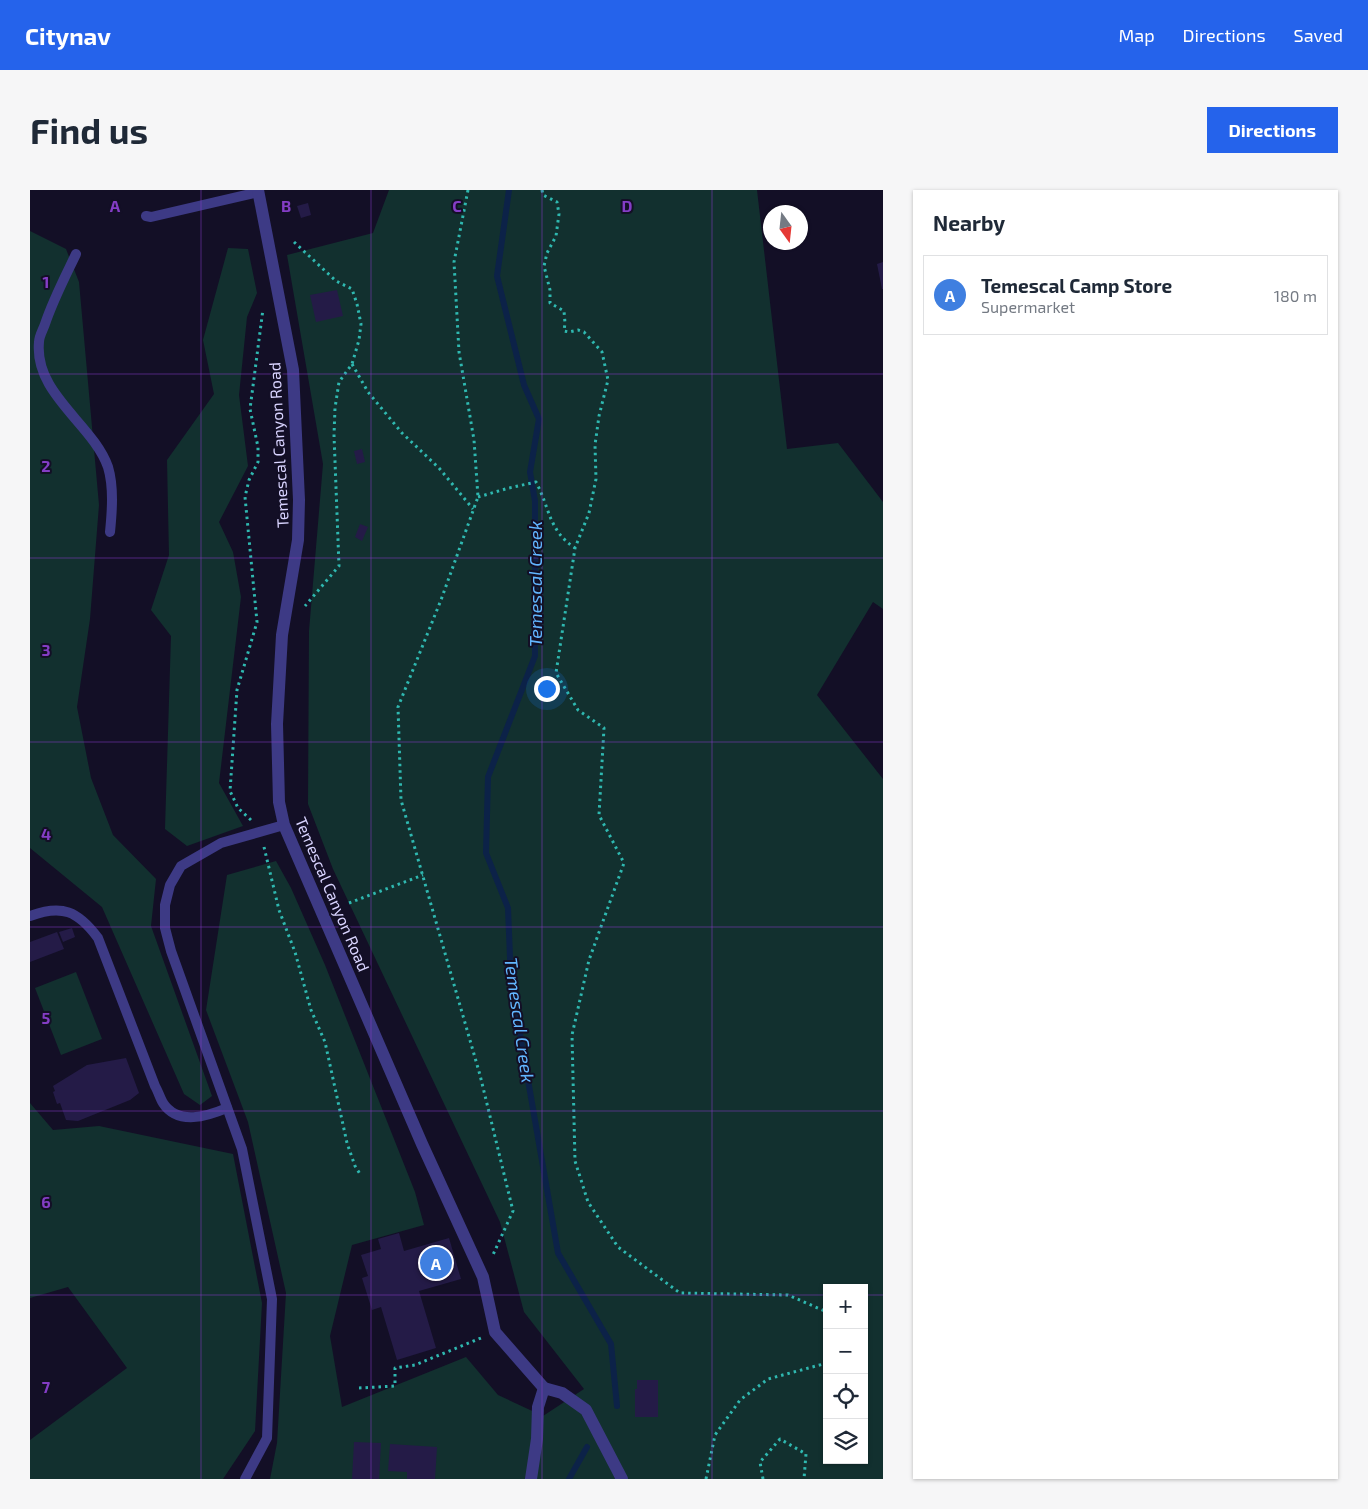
<!DOCTYPE html>
<html lang="en">
<head>
<meta charset="utf-8">
<style>
	:root { --surface:#fff; --page:#f6f6f7; --text:#1f2937; --muted:#747a83; --line:#e0e1e3; --accent:#2563eb }
	body { margin:0; font-family:"Exo 2",sans-serif; background:var(--page); color:var(--text) }
	.controls { position:absolute; right:15px; bottom:15px; display:grid; overflow:hidden; border-radius:0px; box-shadow:0 1px 4px #0004 }
	.controls button { width:45px; height:45px; display:grid; place-items:center; padding:0; border:0; border-bottom:1px solid var(--line); background:var(--surface); color:var(--text); font:25px sans-serif }
	.compass { position:absolute; left:733px; top:15px; width:45px; height:45px; border-radius:50%; background:var(--surface); box-shadow:0 1px 4px #0004; rotate:165deg }
	.you { position:absolute; left:516px; top:498px; width:18px; height:18px; margin:-12px; border:4px solid #fff; border-radius:50%; background:#1a73e8; box-shadow:0 0 0 8px #1a73e833 }
	.badge { display:grid; place-items:center; width:32px; height:32px; border-radius:50%; background:var(--accent); color:#fff; font-size:16px; font-weight:700 }
	.pin { position:absolute; translate:-50% -50%; border:2px solid #fff; box-shadow:0 1px 5px #0006 }
	.list { margin:0; padding:0; list-style:none }
	h2 { display:flex; justify-content:space-between; align-items:center; height:65px; margin:0; padding:0 20px; font-size:21px }
	h2 small { font-size:16px; font-weight:400; color:var(--muted) }
	.list li { display:grid; grid-template-columns:32px 1fr auto; gap:15px; align-items:center; box-sizing:border-box; height:80px; margin:0 10px 10px; padding:0 10px; border:1px solid var(--line); border-radius:0px }
	.list b { display:block; font-size:19px; white-space:nowrap }
	.list p { margin:0; font-size:16px; white-space:nowrap; color:var(--muted) }
	.list em { font-size:16px; font-style:normal; color:var(--muted) }
	.icon { flex:none; width:28px; height:28px; fill:none; stroke:currentColor; stroke-width:2; stroke-linecap:round; stroke-linejoin:round }
	.map { position:relative; flex:none; width:853px; height:1289px; overflow:hidden; border-radius:0px }
	header { display:flex; align-items:center; gap:30px; box-sizing:border-box; height:70px; padding:0 25px; background:var(--accent); color:#fff }
	header strong { font-size:24px }
	nav { display:flex; gap:28px; margin-inline-start:auto; font-size:18px }
	.intro { display:flex; align-items:center; justify-content:space-between; box-sizing:border-box; height:120px; padding:0 30px }
	h1 { margin:0; font-size:35px }
	.button { padding:12px 22px; border-radius:0px; background:var(--accent); color:#fff; font-size:18px; font-weight:700 }
	main { display:flex; gap:30px; padding:0 30px }
	aside { flex:1; background:var(--surface); border-radius:0px; box-shadow:0 1px 4px #0004 }
	.map>svg:first-child { display:block }
	.green { fill:#12302f; fill-rule:evenodd }
	.lines { fill:none; stroke-linecap:round; stroke-linejoin:round }
	.stream { stroke:#0c2248; stroke-width:6 }
	.building { fill:#241b47 }
	.path { stroke:#2fb8b0; stroke-width:3; stroke-dasharray:2.5 4; stroke-linecap:butt }
	.lane { stroke:#3d3a85; stroke-width:10 }
	.street { stroke:#3d3a85; stroke-width:12 }
	.grid { fill:none; stroke:#843dc5; stroke-width:1; stroke-opacity:0.55 }
	.labels { text-anchor:middle; dominant-baseline:central; stroke-width:4; stroke-linejoin:round; paint-order:stroke }
	.street-label { font-size:16px; fill:#d9d4ff; stroke:#130f26 }
	.water-label { font-size:18px; font-style:italic; fill:#62b6ff; stroke:#130f26 }
	.grid-label { font-size:16px; text-anchor:middle; font-weight:bold; fill:#843dc5; stroke:#130f26; stroke-width:4; stroke-linejoin:round; paint-order:stroke }
</style>
</head>
<body>
<header>
<strong>Citynav</strong>
<nav><a>Map</a><a>Directions</a><a>Saved</a></nav>
</header>
<div class="intro"><h1>Find us</h1><a class="button">Directions</a></div>
<main>
<div class="map">
<svg width="853" height="1289" viewBox="0 0 853 1289">
	<rect width="100%" height="100%" fill="#130f26"/>
	<g class="green">
		<path d="M359,0H727L757,259L808,253L853,312V419L843,412L787,505L853,589V1289H240L247,1253L256,1103L218,932L176,820L197,685L246,671L261,698L295,775L385,1002L394,1035L322,1055L300,1146L312,1217L436,1167L468,1205L513,1226L554,1199L494,1122L470,1032L303,679L278,614L279,441L293,274L257,65L343,43ZM797,1098H834V1270H797Z"/>
		<path d="M0,41L36,59L49,92L69,315L60,429L47,517L61,588L83,645L126,689L121,736L182,906L170,915L154,904L72,717L0,658Z"/>
		<path d="M198,58L218,59L227,103L217,127L209,205L218,276L189,332L203,362L211,407L189,593L213,636L157,656L135,639L141,446L121,420L139,365L137,270L184,204L173,150Z"/>
		<path d="M46,782L72,849L31,865L5,798Z"/>
		<path d="M0,913L23,940L69,936L203,964L232,1113L225,1241L193,1289H0V1250L97,1178L38,1097L0,1108Z"/>
	</g>
	<g class="lines">
		<g class="stream">
			<path d="M479,0L467,86L494,195L509,229L500,282L505,311V466L458,587L456,663L478,718L481,792L528,1063L581,1154L587,1216"/>
			<path d="M539,1289L557,1257"/>
		</g>
	</g>
	<g class="building">
		<path d="M278,13L281,25L271,28L267,16Z"/>
		<path d="M853,72V99H852L847,74Z"/>
		<path d="M307,100L313,126L286,132L280,105Z"/>
		<path d="M332,259L335,272L327,274L324,261Z"/>
		<path d="M330,334L338,337L332,351L325,347Z"/>
		<path d="M42,738L45,747L33,752L29,742Z"/>
		<path d="M27,742L34,759L0,772V752Z"/>
		<path d="M96,868L109,903L100,910L48,931L36,930L30,913L27,914L23,902L25,901L23,896L57,875Z"/>
		<path d="M369,1043L374,1061L419,1048L431,1089L389,1101L406,1158L367,1170L351,1117L342,1120L332,1088L338,1086L331,1065L351,1059L348,1049Z"/>
		<path d="M607,1190H628V1227H605V1199H607Z"/>
		<path d="M324,1252L351,1253L349,1289H322Z"/>
		<path d="M360,1254L407,1257L405,1289H377V1282L358,1281Z"/>
	</g>
	<g class="lines">
		<g class="path">
			<path d="M438,0L424,72L429,162L444,250L448,307L411,410L368,517L371,610L450,885L483,1021L462,1067"/>
			<path d="M512,0L513,5L527,12L529,24L526,46L517,63L514,76L520,100V113L534,121L535,133L534,141L539,142L548,140L554,142L572,162L578,190L569,226L565,255L566,289L559,323L545,358L526,483L548,520L574,538L569,625L594,673L559,770L542,845L545,971L558,1012L588,1057L650,1103L758,1105L797,1122"/>
			<path d="M264,52L306,91L322,99L327,114L331,134L329,150L322,174L309,192L305,218L304,245L309,376L275,416"/>
			<path d="M322,174L338,202L372,243L409,278L443,319"/>
			<path d="M448,307L479,298L506,292C520,318 518,340 545,358"/>
			<path d="M221,630L208,618L200,601L207,500L227,432L215,307L219,290L228,272V257L220,219L233,119"/>
			<path d="M234,657L249,720L265,762L281,820L295,852L317,953L325,976L330,984"/>
			<path d="M319,713L393,685"/>
			<path d="M329,1198L365,1196V1178L385,1175L451,1148"/>
			<path d="M676,1289L685,1245L710,1210L738,1189L797,1173"/>
			<path d="M733,1289L730,1272L750,1249L776,1264L774,1289"/>
		</g>
		<g class="lane">
			<path d="M116,26L121,27L229,2"/>
			<path d="M46,64C35,87 23,110 15,134C13,140 9,146 9,152C4,204 63,234 78,277C84,297 82,322 80,342"/>
			<path d="M0,726C32,714 48,721 68,748L125,896C128,901 130,908 133,913C148,936 178,926 197,918"/>
			<path d="M215,1289L237,1248L242,1109L212,959L141,761L135,738V715L140,695L151,676L191,653L254,635"/>
		</g>
		<g class="street">
			<path d="M228,0L263,180L269,310L268,350L252,445L247,534L249,612L254,635L392,954L453,1087L465,1142L514,1198"/>
			<path d="M501,1289L507,1249L508,1217L514,1198L532,1203L556,1220L592,1289"/>
		</g>
	</g>
	<path class="grid" d="M171,0V1289M341,0V1289M512,0V1289M682,0V1289M0,184H853M0,368H853M0,552H853M0,737H853M0,921H853M0,1105H797M834,1105H853"/>
	<g class="labels">
		<g class="street-label">
			<text transform="translate(248 255) rotate(-93)">Temescal Canyon Road</text>
			<text transform="translate(303 704) rotate(67)">Temescal Canyon Road</text>
		</g>
		<g class="water-label">
			<text transform="translate(505 394) rotate(-90)">Temescal Creek</text>
			<text transform="translate(490 830) rotate(82)">Temescal Creek</text>
		</g>
	</g>
	<g class="grid-label">
		<text x="85" y="22">A</text>
		<text x="256" y="22">B</text>
		<text x="427" y="22">C</text>
		<text x="597" y="22">D</text>
		<text x="16" y="98">1</text>
		<text x="16" y="282">2</text>
		<text x="16" y="466">3</text>
		<text x="16" y="650">4</text>
		<text x="16" y="834">5</text>
		<text x="16" y="1018">6</text>
		<text x="16" y="1203">7</text>
	</g>
</svg>
<div class="controls">
<button>+</button>
<button>−</button>
<button><svg class="icon" aria-label="locate" viewBox="0 0 24 24"><circle cx="12" cy="12" r="6"/><path d="M12 2v4M12 18v4M2 12h4M18 12h4"/></svg></button>
<button><svg class="icon" aria-label="layers" viewBox="0 0 24 24"><path d="M12 4l9 5-9 5-9-5zM3 14l9 5 9-5"/></svg></button>
</div>
<svg class="compass" viewBox="-18 -18 36 36"><path d="M0-13l5 13h-10z" fill="#e53935"/><path d="M0 13l5-13h-10z" fill="#747a83"/></svg>
<div class="you"></div>
<div class="pin badge" style="left:406px;top:1073px;background:#3f7fe0">A</div>
</div>
<aside>
<h2>Nearby<small></small></h2>
<ul class="list">
<li><span class="badge" style="background:#3f7fe0">A</span><div><b>Temescal Camp Store</b><p>Supermarket</p></div><em>180 m</em></li>
</ul>
</aside>
</main>
</body>
</html>
